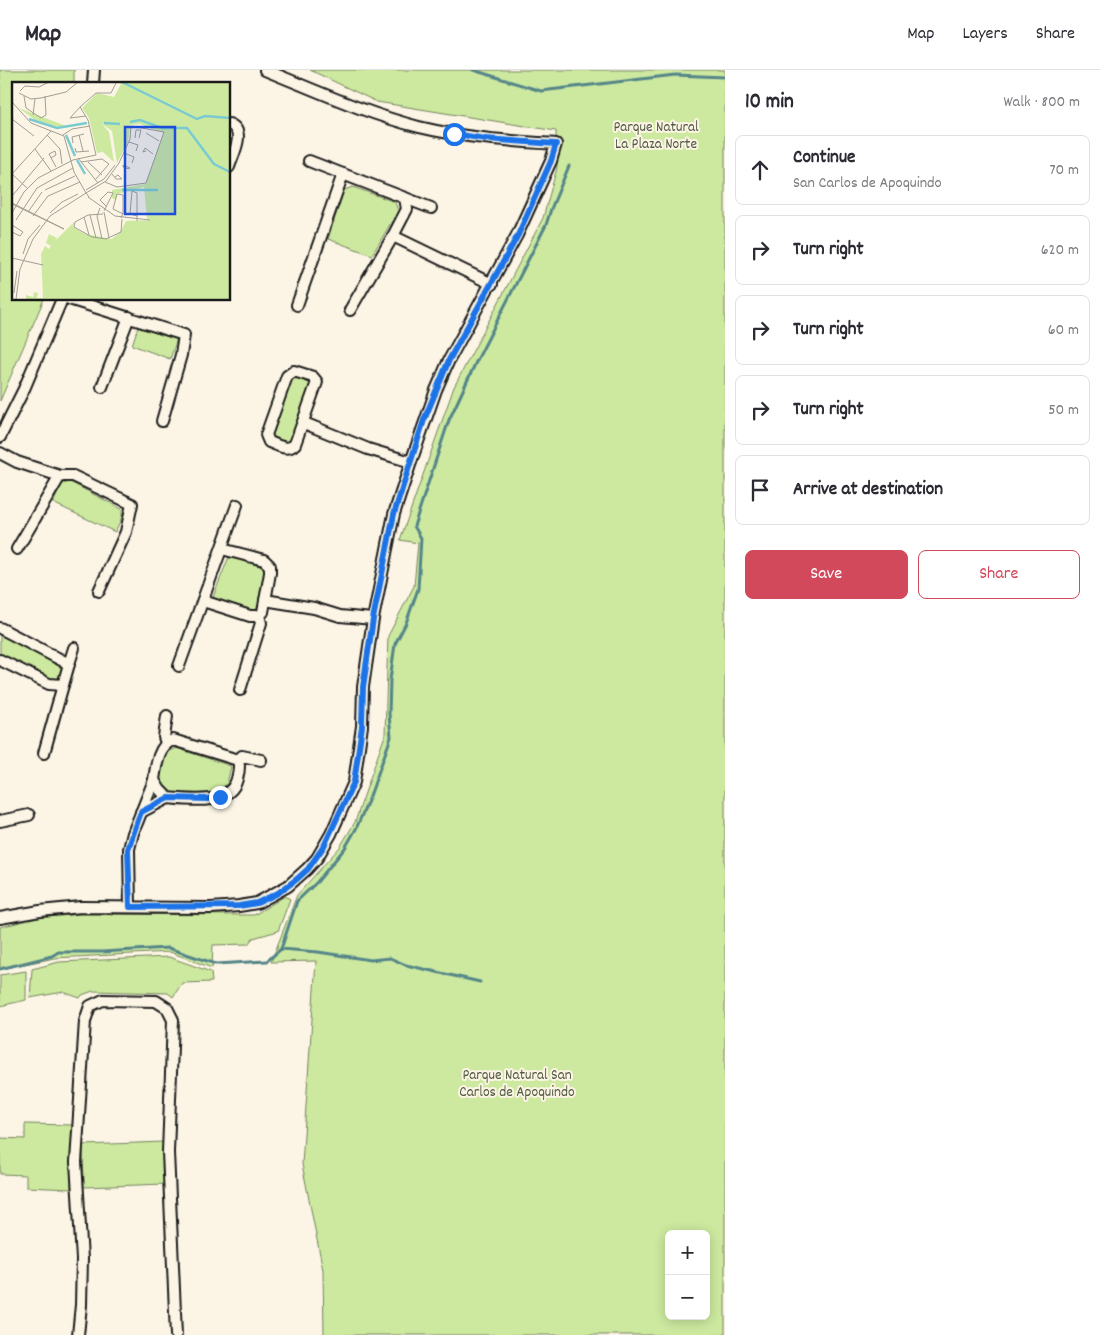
<!DOCTYPE html>
<html lang="en">
<head>
<meta charset="utf-8">
<style>
	:root { --surface:#fff; --page:#f7f7f7; --text:#2b2b33; --muted:#7c7c81; --line:#e1e1e2; --accent:#d1495b }
	body { margin:0; font-family:Dekko,sans-serif; background:var(--page); color:var(--text) }
	.controls { position:absolute; right:15px; bottom:15px; display:grid; overflow:hidden; border-radius:8px; box-shadow:0 2px 12px #0003 }
	.controls button { width:45px; height:45px; display:grid; place-items:center; padding:0; border:0; border-bottom:1px solid var(--line); background:var(--surface); color:var(--text); font:25px sans-serif }
	.stop { position:absolute; width:15px; height:15px; margin:-11px; border:4px solid #1a73e8; border-radius:50%; background:#fff }
	.stop.end { background:#1a73e8; border-color:#fff; box-shadow:0 1px 5px #0008 }
	.list { margin:0; padding:0; list-style:none }
	h2 { display:flex; justify-content:space-between; align-items:center; height:65px; margin:0; padding:0 20px; font-size:21px }
	h2 small { font-size:16px; font-weight:400; color:var(--muted) }
	.list li { display:grid; grid-template-columns:32px 1fr auto; gap:15px; align-items:center; box-sizing:border-box; height:70px; margin:0 10px 10px; padding:0 10px; border:1px solid var(--line); border-radius:8px }
	.list b { display:block; font-size:19px; white-space:nowrap }
	.list p { margin:0; font-size:16px; white-space:nowrap; color:var(--muted) }
	.list em { font-size:16px; font-style:normal; color:var(--muted) }
	.actions { display:flex; gap:10px; padding:15px 20px }
	.actions a { flex:1; padding:11px 0; border:1px solid var(--accent); border-radius:8px; text-align:center; font-size:18px; color:var(--accent) }
	.actions .main { background:var(--accent); color:#fff }
	.icon { flex:none; width:28px; height:28px; fill:none; stroke:currentColor; stroke-width:2; stroke-linecap:round; stroke-linejoin:round }
	.map { position:relative; flex:none; width:725px; height:1265px; overflow:hidden }
	header { display:flex; align-items:center; gap:30px; box-sizing:border-box; height:70px; padding:0 25px; background:var(--surface); border-bottom:1px solid var(--line) }
	header strong { font-size:24px }
	nav { display:flex; gap:28px; margin-inline-start:auto; font-size:18px }
	main { display:flex }
	aside { flex:1; background:var(--surface) }
	.map>svg:first-child { display:block }
	.green { fill:#cce99f; stroke:#74825e; fill-rule:evenodd }
	.lines { fill:none; stroke-linecap:round; stroke-linejoin:round }
	.stream { stroke:#548589; stroke-width:3 }
	.minor-casing { stroke:#1c1c1c; stroke-width:14 }
	.minor { stroke:#fcf5e5; stroke-width:10 }
	.route { stroke:#1a73e8; stroke-width:6 }
	.labels { text-anchor:middle; dominant-baseline:central; stroke-width:4; stroke-linejoin:round; paint-order:stroke }
	.park-label { font-size:15px; fill:#515a43; stroke:#fcf5e5 }
	.inset-river { fill:none; stroke:#7acbd1; stroke-width:2.5 }
	.inset-road { fill:none; stroke:#a29e95; stroke-width:1 }
	.view { fill:#1d4ed8; fill-opacity:0.15; stroke:#1d4ed8; stroke-width:2.5 }
	.inset-edge { fill:none; stroke:#1c1c1c; stroke-width:2.5 }
</style>
</head>
<body>
<header>
<strong>Map</strong>
<nav><a>Map</a><a>Layers</a><a>Share</a></nav>
</header>
<main>
<div class="map">
<svg width="725" height="1265" viewBox="0 0 725 1265">
	<rect width="100%" height="100%" fill="#fcf5e5"/>
	<filter id="ink" filterUnits="userSpaceOnUse"><feTurbulence type="fractalNoise" baseFrequency=".02" numOctaves="2"/><feDisplacementMap in="SourceGraphic" scale="10" xChannelSelector="R" yChannelSelector="G"/><feConvolveMatrix kernelMatrix="1 2 1 2 8 2 1 2 1" color-interpolation-filters="sRGB"/></filter>
	<g filter="url(#ink)">
		<g class="green">
			<path d="M0,0H74V14H14V229H44L0,331Z"/>
			<path d="M310,0H725V1265H324L323,1200L302,1094L316,891L271,892L297,825L340,777L355,752L385,665L388,566L414,516L418,473L400,470L454,317L543,148L557,98L556,61L377,32ZM669,1164H706V1246H669Z"/>
			<path d="M353,117L395,132L398,141L372,185L328,169L344,120Z"/>
			<path d="M139,254L177,269L170,289L132,275Z"/>
			<path d="M291,306L313,314L290,374L268,365Z"/>
			<path d="M70,412L122,439V447L115,462L53,433L62,414Z"/>
			<path d="M232,487L262,497L264,502L258,540L252,542L217,532L213,527L228,489Z"/>
			<path d="M0,563L64,594L57,612L0,584Z"/>
			<path d="M176,678L231,696L227,714L214,723H168L159,712L167,682Z"/>
			<path d="M285,826L290,829L278,861L253,868L248,874L213,875L212,898L170,882L55,888L0,899V857L37,848L82,844L254,845Z"/>
			<path d="M169,887L211,902L212,912L182,913L173,927L168,923L93,921L82,925L80,928L63,922L30,928L32,899L59,892Z"/>
			<path d="M26,901V930L0,936V905Z"/>
			<path d="M25,1054L73,1055L71,1119L26,1117V1105L0,1104V1068L25,1069Z"/>
			<path d="M164,1072L165,1114L84,1117L83,1075Z"/>
		</g>
		<g class="lines">
			<g class="stream">
				<path d="M473,0L541,21L675,5L725,7"/>
				<path d="M281,879L318,882L371,890L390,888L406,895L480,912"/>
				<path d="M0,899L52,886L58,882H102L168,878L216,894L267,891L281,879L297,831L317,812L345,778L356,759L370,726L391,667L389,644L390,610L395,574L406,553L418,519L421,468L414,456L449,350L476,292L546,155L551,139L569,96"/>
			</g>
			<g class="minor-casing">
				<g id="minor">
					<path d="M93,14L94,0"/>
					<path d="M229,54C247,61 233,84 229,97"/>
					<path d="M309,91L405,128L407,139L393,166L492,214"/>
					<path d="M405,128L431,138"/>
					<path d="M69,229L184,265L181,285L162,351"/>
					<path d="M297,235L343,104"/>
					<path d="M350,240L393,166"/>
					<path d="M294,301L313,307L317,312L295,374C287,382 278,375 269,372L266,365L287,306Z"/>
					<path d="M102,317L129,247"/>
					<path d="M304,353L368,379L411,392"/>
					<path d="M0,367L24,319L62,229"/>
					<path d="M0,383L17,392L60,406H73L132,434L126,462L99,521"/>
					<path d="M17,479L60,406"/>
					<path d="M265,530L314,538L340,546L373,549"/>
					<path d="M203,531L250,546H259L263,542L270,503V496L264,490L222,479"/>
					<path d="M0,558L69,594L63,615L49,614L0,590"/>
					<path d="M69,594L74,578"/>
					<path d="M179,596L237,435"/>
					<path d="M240,620L261,553L259,546"/>
					<path d="M166,673L164,667L167,646"/>
					<path d="M44,683L63,615"/>
					<path d="M238,690C240,696 239,702 237,709C230,736 190,730 168,728L160,720L154,710C156,696 158,675 173,670L238,690L242,686L261,690"/>
					<path d="M141,742L168,728"/>
					<path d="M0,751L29,745"/>
					<path d="M130,837L129,779L133,763L154,710"/>
					<path d="M0,848L40,841L81,837L211,838L239,836L257,833L288,816L307,799L317,788L331,764L354,712L362,656L363,617L373,549L394,444L411,392L436,320L449,290L517,165L551,91L556,74C511,71 464,68 419,57C367,44 315,20 265,0"/>
					<path d="M78,1265L81,1235L82,1189L76,1092L85,951L90,936L103,930L156,931L167,938L173,950L168,1082L176,1265"/>
				</g>
			</g>
			<use href="#minor" class="minor"/>
		</g>
	</g>
	<g class="lines" filter="url(#ink)">
		<path class="route" d="M220,727L207,729L168,728L141,742L128,779L130,837L239,836L257,833L278,823L297,809L308,799L324,776L354,712L362,656L363,617L373,549L394,444L424,350L449,290L518,165L551,91L556,74L486,69L454,64"/>
	</g>
	<g class="labels">
		<g class="park-label">
			<text x="656" y="58">Parque Natural<tspan x="656" dy="17">La Plaza Norte</tspan></text>
			<text x="517" y="1006">Parque Natural San<tspan x="517" dy="17">Carlos de Apoquindo</tspan></text>
		</g>
	</g>
	<g transform="translate(12 12)">
		<rect width="218" height="218" fill="#fcf5e5"/>
		<path d="M107,0H217V217H14V213L21,215L22,210L26,211L25,216H31L29,172L33,164L37,167L39,164L34,161L37,152L45,156L43,159L62,140L61,145L73,152L100,157L109,149L114,139L139,138L135,137L132,105L105,112L104,118L100,116V108L133,102L152,51L128,42L118,43L116,60L105,81L100,49L90,42L97,50L102,80L91,70L85,71L77,36L70,26L85,11L102,15L109,2ZM7,26L54,44L76,40L46,45L23,38Z" fill="#cce99f"/>
		<path class="inset-river" d="M110,0L185,37L193,34L218,36M17,37L45,46L75,41M118,40L128,38L150,46H175L202,82L218,90M92,41L108,42M54,53L63,74M65,78L73,92M110,108H146"/>
		<path class="inset-road" d="M8,9L13,4L27,5L37,0M7,11L19,17L29,16L54,10L66,0M12,14L14,26L29,36L34,33L33,14M0,20L19,41L52,54L62,90L74,111L38,134L21,157L8,187L4,217M69,24L58,36L74,34M21,33L23,17M0,37L22,54M134,51L147,59M35,53L48,67L50,82M51,53L60,47L78,44M67,53L71,69M123,56L124,48H129L127,56M117,60L126,63L124,69M61,61L60,55L72,52M63,66L64,70L77,69M23,67L39,89M134,69L131,70L133,66L141,72M112,71L122,75L120,81M84,73L76,38L68,25L84,11H99L104,1M39,76L44,73L43,69L37,72L44,85M66,76L86,101M69,80L90,77L97,82L83,98M76,80L90,93M111,83L118,86L117,87L111,85ZM100,92L104,97H110L106,93L103,95M15,106L0,92L39,49M33,108L63,94M74,108L92,97L103,83M0,114L32,76M76,115L103,134L138,138M77,115L74,111L94,99L107,81L118,57L119,44L152,50L134,101L105,105L93,100M0,121L52,147L0,122M88,126L85,134L90,157M92,129L101,111L96,110L88,118L94,124M16,130L30,110M92,130L97,156M0,131L12,110L26,96L61,78L84,73M38,131L50,120L66,112M91,132L76,133L63,140L62,145L80,155L94,157L109,150L110,137M78,133L84,156M21,134L36,114L68,100M72,135L77,153M109,136L111,131V113L105,112L101,127L111,132M4,138L25,106L61,86M125,139V111L120,109L118,132L125,134M0,143L11,150L8,154L0,150M11,172L16,157L28,143M0,176L31,183M2,211L5,189"/>
		<path class="view" d="M113,45H163V132H113Z"/>
		<rect width="218" height="218" class="inset-edge"/>
	</g>
</svg>
<div class="controls">
<button>+</button>
<button>−</button>
</div>
<div class="stop" style="left:454px;top:64px"></div>
<div class="stop end" style="left:220px;top:727px"></div>
</div>
<aside>
<h2>10 min<small>Walk · 800 m</small></h2>
<ul class="list">
<li><svg class="icon" aria-label="ahead" viewBox="0 0 24 24"><path d="M12 20V5M6 11l6-6 6 6"/></svg><div><b>Continue</b><p>San Carlos de Apoquindo</p></div><em>70 m</em></li>
<li><svg class="icon" aria-label="right" viewBox="0 0 24 24"><path d="M7 20v-9h11M14 6l5 5-5 5"/></svg><div><b>Turn right</b></div><em>620 m</em></li>
<li><svg class="icon" aria-label="right" viewBox="0 0 24 24"><path d="M7 20v-9h11M14 6l5 5-5 5"/></svg><div><b>Turn right</b></div><em>60 m</em></li>
<li><svg class="icon" aria-label="right" viewBox="0 0 24 24"><path d="M7 20v-9h11M14 6l5 5-5 5"/></svg><div><b>Turn right</b></div><em>50 m</em></li>
<li><svg class="icon" aria-label="arrive" viewBox="0 0 24 24"><path d="M6 21V4h12l-3 4 3 4H6"/></svg><div><b>Arrive at destination</b></div></li>
</ul>
<div class="actions"><a class="main">Save</a><a>Share</a></div>
</aside>
</main>
</body>
</html>
